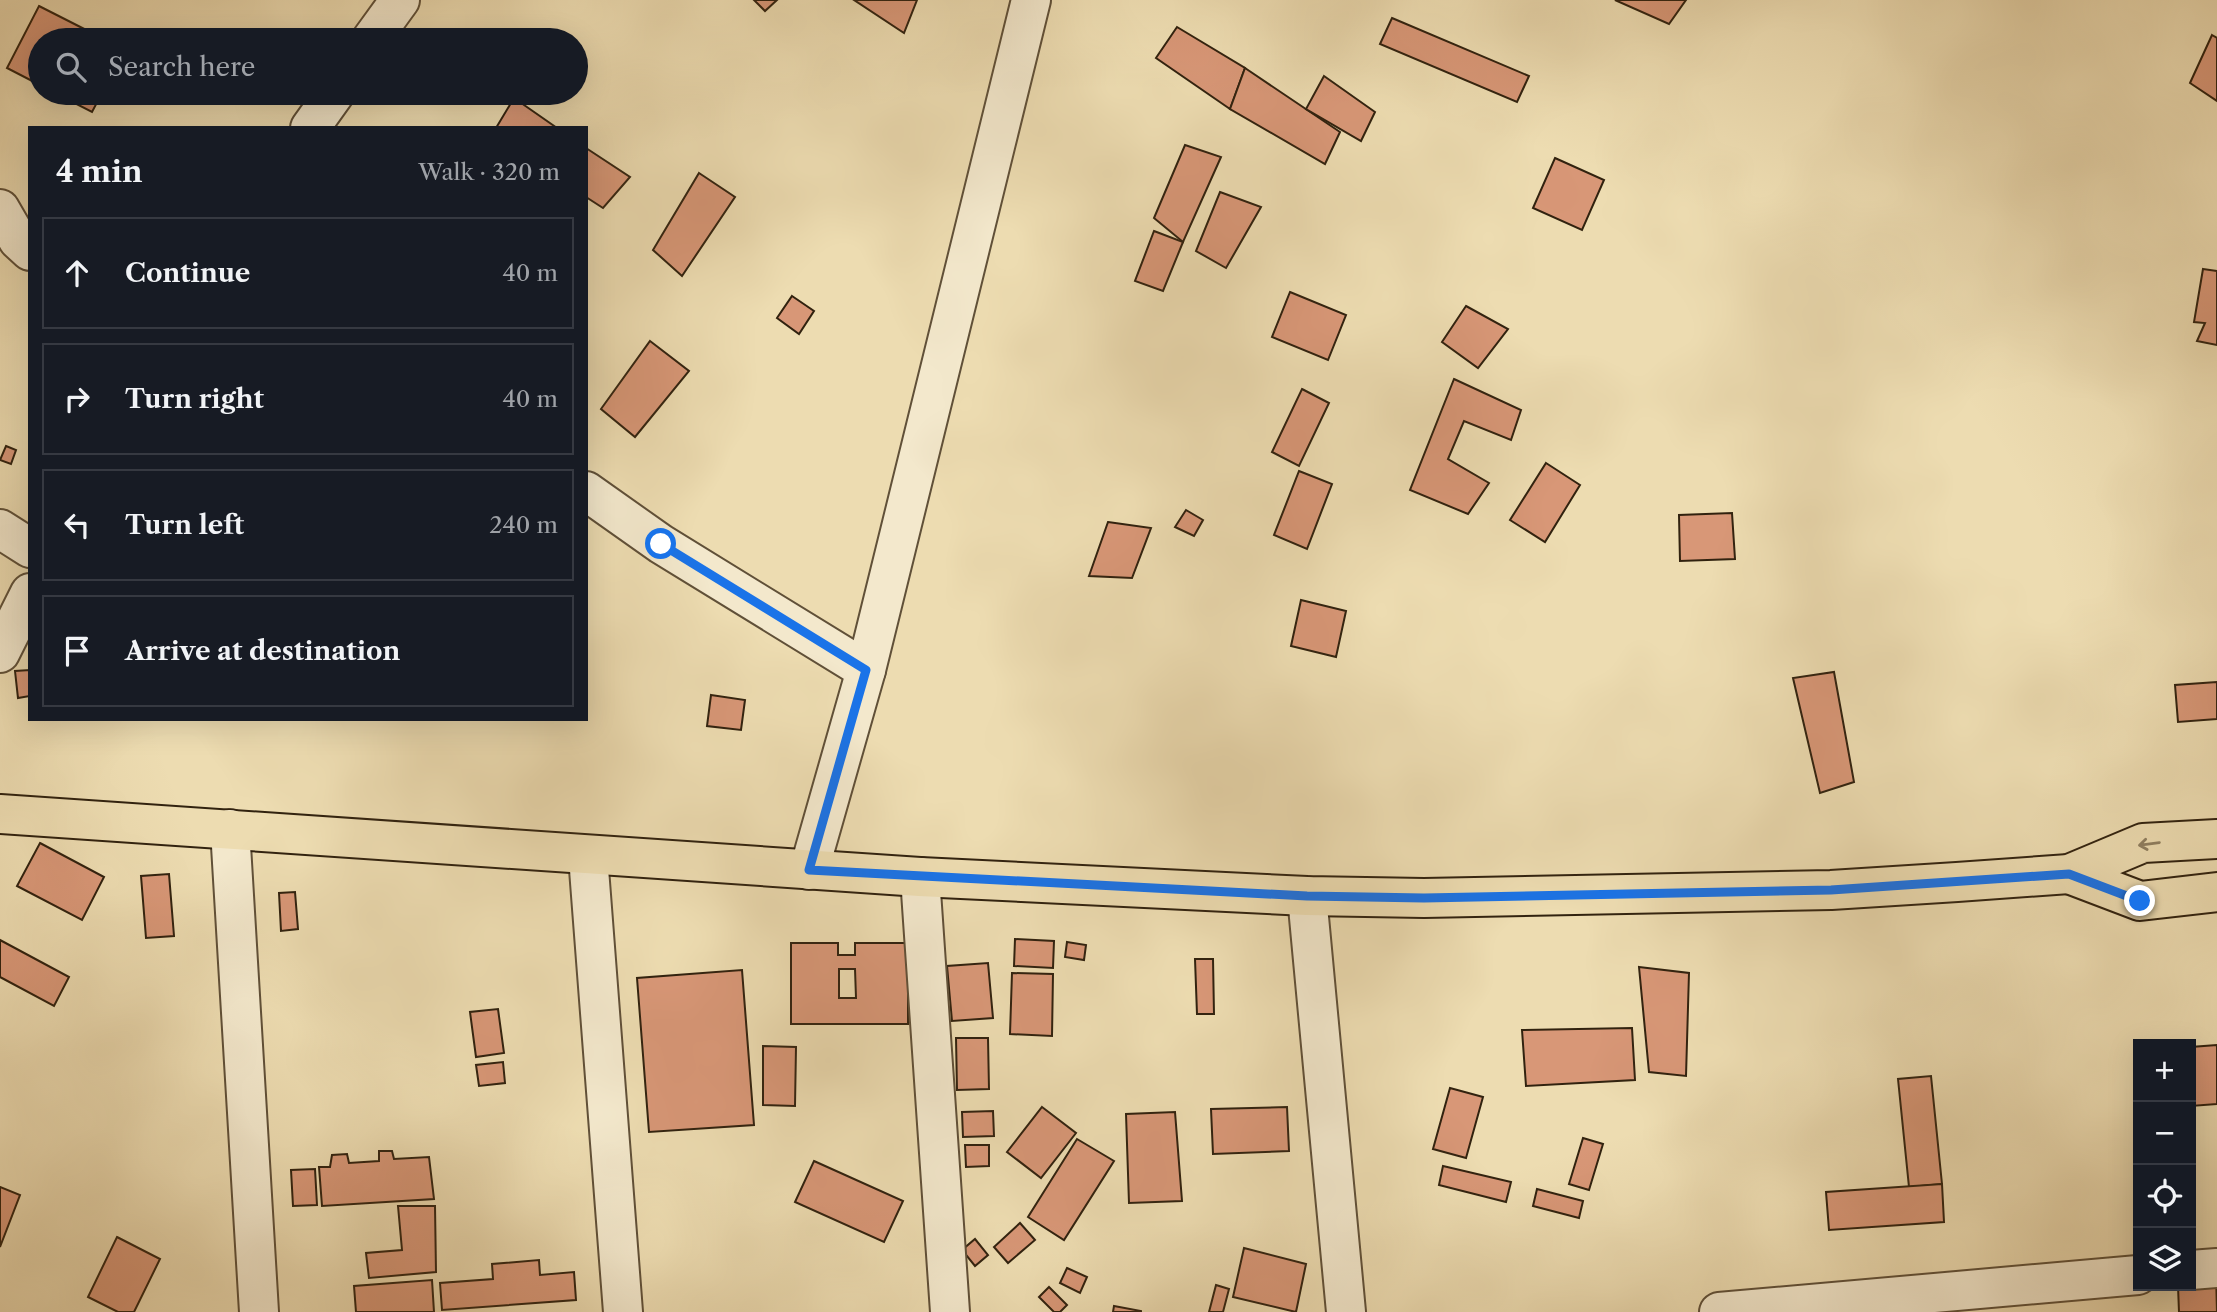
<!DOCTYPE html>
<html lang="en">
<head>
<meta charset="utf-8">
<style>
	:root { --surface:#171b24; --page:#20242c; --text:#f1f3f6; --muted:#9ea1a6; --line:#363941 }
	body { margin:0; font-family:"Libre Caslon Text",serif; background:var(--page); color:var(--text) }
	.controls { position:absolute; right:21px; bottom:21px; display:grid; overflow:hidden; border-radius:0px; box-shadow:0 7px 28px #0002 }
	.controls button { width:63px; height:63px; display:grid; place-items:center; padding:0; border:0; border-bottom:2px solid var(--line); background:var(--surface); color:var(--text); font:35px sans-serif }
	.stop { position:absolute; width:21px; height:21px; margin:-16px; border:5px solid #1a73e8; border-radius:50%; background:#fff }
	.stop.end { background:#1a73e8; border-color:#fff; box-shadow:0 2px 7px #0008 }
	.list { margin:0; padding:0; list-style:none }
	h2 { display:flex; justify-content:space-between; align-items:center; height:91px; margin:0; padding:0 28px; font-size:30px }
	h2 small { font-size:23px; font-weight:400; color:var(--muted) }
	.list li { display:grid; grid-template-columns:46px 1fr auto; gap:21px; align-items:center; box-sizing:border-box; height:112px; margin:0 14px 14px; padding:0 14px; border:2px solid var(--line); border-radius:0px }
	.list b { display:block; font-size:26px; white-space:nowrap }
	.list em { font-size:23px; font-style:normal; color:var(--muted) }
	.icon { flex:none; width:38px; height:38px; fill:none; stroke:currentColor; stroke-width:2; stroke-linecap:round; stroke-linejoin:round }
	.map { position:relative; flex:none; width:2217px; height:1312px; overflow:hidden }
	.search { position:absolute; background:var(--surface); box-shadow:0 7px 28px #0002; left:28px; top:28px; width:560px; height:77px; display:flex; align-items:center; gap:18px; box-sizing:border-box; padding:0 24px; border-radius:38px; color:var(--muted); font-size:26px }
	.panel { position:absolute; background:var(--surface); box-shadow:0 7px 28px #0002; left:28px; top:126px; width:560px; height:595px; border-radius:0px }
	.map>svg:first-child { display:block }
	.building { fill:#d89777; stroke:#31220f; stroke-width:2; fill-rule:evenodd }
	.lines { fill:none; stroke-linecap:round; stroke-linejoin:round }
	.street-casing { stroke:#605038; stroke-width:42 }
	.primary-casing { stroke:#31220f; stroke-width:42 }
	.street { stroke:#f3e8cc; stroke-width:38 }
	.primary { stroke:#eddcb1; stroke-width:38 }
	.oneway { stroke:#8f7f60 }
	.route { stroke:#1a73e8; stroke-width:9 }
</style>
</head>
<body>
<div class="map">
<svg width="2217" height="1312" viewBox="0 0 2217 1312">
	<rect width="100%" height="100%" fill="#eddcb1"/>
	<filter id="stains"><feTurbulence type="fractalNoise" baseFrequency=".00286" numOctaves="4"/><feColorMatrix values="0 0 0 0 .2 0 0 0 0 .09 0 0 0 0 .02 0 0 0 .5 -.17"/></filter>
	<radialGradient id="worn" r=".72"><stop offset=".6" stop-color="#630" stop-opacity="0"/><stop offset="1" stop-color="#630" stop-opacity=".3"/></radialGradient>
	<g class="building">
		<path d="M754,0H777L765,11Z"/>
		<path d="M854,0H917L904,33Z"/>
		<path d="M1615,0H1686L1669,24Z"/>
		<path d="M39,6L106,40H40V85L7,68Z"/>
		<path d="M1392,18L1529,76L1517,102L1380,44Z"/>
		<path d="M1177,27L1245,68L1230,109L1156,58Z"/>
		<path d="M2212,35L2217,38V101L2190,83Z"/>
		<path d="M1245,68L1340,132L1325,164L1230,109Z"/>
		<path d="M1324,76L1375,112L1361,141L1306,109Z"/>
		<path d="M55,93H102L92,112Z"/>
		<path d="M514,98L557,128H496Z"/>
		<path d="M1185,145L1221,157L1183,242L1154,218Z"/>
		<path d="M586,148L630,177L603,208L586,197Z"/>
		<path d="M1555,158L1604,180L1582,230L1533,208Z"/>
		<path d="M699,173L735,197L682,276L653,250Z"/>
		<path d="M1220,192L1261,207L1226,268L1196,251Z"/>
		<path d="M1154,231L1183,242L1163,291L1135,281Z"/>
		<path d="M2203,269L2217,271V345L2197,341L2205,323L2194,322Z"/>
		<path d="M1290,292L1346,315L1328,360L1272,337Z"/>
		<path d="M792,296L814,311L799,334L777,318Z"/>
		<path d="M1466,306L1508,329L1478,368L1442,342Z"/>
		<path d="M650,341L689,371L635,437L601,409Z"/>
		<path d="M1454,379L1521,410L1511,440L1464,421L1448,459L1489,483L1468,514L1410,490Z"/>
		<path d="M1302,389L1329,403L1299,466L1272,452Z"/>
		<path d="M6,446L16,450L11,464L0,460Z"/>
		<path d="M1546,463L1580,485L1545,542L1510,520Z"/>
		<path d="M1299,471L1332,484L1307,549L1274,535Z"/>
		<path d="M1186,510L1203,520L1194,536L1175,527Z"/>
		<path d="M1732,513L1735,559L1680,561L1679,515Z"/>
		<path d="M1108,522L1151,528L1132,578L1089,576Z"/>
		<path d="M1301,600L1346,611L1336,657L1291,646Z"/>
		<path d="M30,670V696L18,698L15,671Z"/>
		<path d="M1834,672L1854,782L1820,793L1793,678Z"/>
		<path d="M2217,682V719L2178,722L2175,685Z"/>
		<path d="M711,695L745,700L741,730L707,726Z"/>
		<path d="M40,843L104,877L82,920L17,886Z"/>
		<path d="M169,874L174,936L146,938L141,876Z"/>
		<path d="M295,892L298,929L281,931L279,893Z"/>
		<path d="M1015,939L1054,941L1053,968L1014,966Z"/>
		<path d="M0,940L69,977L54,1006L0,977Z"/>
		<path d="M1067,942L1086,945L1084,960L1065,957Z"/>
		<path d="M791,943H838V955H855V943H908V1024H791ZM839,969H855L856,998H839Z"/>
		<path d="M1195,959H1213L1214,1014H1197Z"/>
		<path d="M988,963L993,1018L952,1021L947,966Z"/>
		<path d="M1639,967L1689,973L1686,1076L1649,1072Z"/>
		<path d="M742,970L754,1125L649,1132L637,978Z"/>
		<path d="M1012,973L1053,974L1052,1036L1010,1034Z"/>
		<path d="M498,1009L504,1053L476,1057L470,1012Z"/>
		<path d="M1632,1028L1635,1080L1526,1086L1522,1030Z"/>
		<path d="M956,1038H988L989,1089L957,1090Z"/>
		<path d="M2217,1045V1104L2191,1106V1047Z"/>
		<path d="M763,1046L796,1047L795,1106L763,1105Z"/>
		<path d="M503,1062L505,1083L479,1086L476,1065Z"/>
		<path d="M1931,1076L1942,1184L1909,1187L1898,1079Z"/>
		<path d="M1450,1088L1483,1097L1466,1158L1433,1149Z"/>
		<path d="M1042,1107L1076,1133L1041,1178L1007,1152Z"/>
		<path d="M1287,1107L1289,1151L1213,1154L1211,1109Z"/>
		<path d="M993,1111L994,1136L963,1137L962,1112Z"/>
		<path d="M1175,1112L1182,1201L1129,1203L1126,1114Z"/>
		<path d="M1583,1138L1603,1144L1589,1190L1569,1184Z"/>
		<path d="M1077,1139L1114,1161L1064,1240L1028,1217Z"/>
		<path d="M965,1145H989V1166L966,1167Z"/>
		<path d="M379,1151H392L394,1159L429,1157L434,1199L322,1206L319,1167H330L332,1155L347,1154L349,1163L379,1161Z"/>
		<path d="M814,1161L903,1201L884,1242L795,1202Z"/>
		<path d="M1443,1166L1511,1182L1506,1202L1439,1185Z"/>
		<path d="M315,1169L317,1205L293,1206L291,1170Z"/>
		<path d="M1942,1184L1944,1222L1829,1230L1826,1192Z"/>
		<path d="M0,1187L20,1195L0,1247Z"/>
		<path d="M1537,1189L1583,1201L1579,1218L1533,1206Z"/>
		<path d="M398,1206H435L436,1272L369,1278L366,1253L402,1250Z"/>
		<path d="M1020,1223L1035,1240L1008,1263L994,1247Z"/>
		<path d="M117,1237L160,1259L134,1312H118L88,1297Z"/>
		<path d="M975,1239L988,1255L975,1266L962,1250Z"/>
		<path d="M1244,1248L1306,1264L1296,1312L1233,1297Z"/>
		<path d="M539,1260L540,1275L574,1272L576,1300L442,1310L440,1283L493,1279L492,1264Z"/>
		<path d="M1067,1268L1087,1277L1080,1293L1060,1283Z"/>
		<path d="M2216,1274L2217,1312H2179L2178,1286H2191Z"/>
		<path d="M432,1280L434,1312H356L354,1286Z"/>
		<path d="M1216,1285L1229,1289L1223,1312H1209Z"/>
		<path d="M1049,1287L1067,1305L1060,1312H1054L1039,1297Z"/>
		<path d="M1114,1306L1141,1311V1312H1113Z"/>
	</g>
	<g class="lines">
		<g class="street-casing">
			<g id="street">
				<path d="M371,40L400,0"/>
				<path d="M310,128L335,93"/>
				<path d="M0,209L18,240L30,251"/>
				<path d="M586,491L661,544L866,670"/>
				<path d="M0,529L30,548"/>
				<path d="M0,653L30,593"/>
				<path d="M230,829L259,1312"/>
				<path d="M588,856L623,1312"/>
				<path d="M809,870L866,670L1031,0"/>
				<path d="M920,877L950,1312"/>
				<path d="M1307,896L1346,1312"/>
				<path d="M2191,1270L2217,1268"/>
				<path d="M1719,1312L2138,1275"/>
			</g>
		</g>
		<g class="primary-casing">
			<g id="primary">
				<path d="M0,814L920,877L1307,896L1424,898L1831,890L1957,882L2069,874L2143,843L2217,839"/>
				<path d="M2069,874L2140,901L2217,892"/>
			</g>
		</g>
		<use href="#street" class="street"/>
		<use href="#primary" class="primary"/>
	</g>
	<defs><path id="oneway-shaft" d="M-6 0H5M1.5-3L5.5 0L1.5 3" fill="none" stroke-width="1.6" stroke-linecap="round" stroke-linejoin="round" transform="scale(1.75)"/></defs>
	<use class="oneway" href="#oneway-shaft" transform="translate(2149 844) rotate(172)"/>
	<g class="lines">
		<path class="route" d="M661,544L866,670L809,870L1307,896L1424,898L1831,890L2069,874L2140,901"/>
	</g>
	<rect width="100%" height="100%" filter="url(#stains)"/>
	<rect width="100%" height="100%" fill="url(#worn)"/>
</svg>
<div class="controls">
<button>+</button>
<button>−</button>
<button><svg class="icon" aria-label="locate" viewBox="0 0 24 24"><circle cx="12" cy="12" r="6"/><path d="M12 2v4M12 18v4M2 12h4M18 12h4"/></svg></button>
<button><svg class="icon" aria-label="layers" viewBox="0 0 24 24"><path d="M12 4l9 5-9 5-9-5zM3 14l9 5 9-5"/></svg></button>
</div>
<div class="stop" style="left:661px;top:544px"></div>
<div class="stop end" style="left:2140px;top:901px"></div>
<div class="search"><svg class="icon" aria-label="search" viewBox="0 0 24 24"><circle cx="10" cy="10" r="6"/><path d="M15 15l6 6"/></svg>Search here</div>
<section class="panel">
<h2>4 min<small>Walk · 320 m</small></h2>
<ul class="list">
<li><svg class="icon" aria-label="ahead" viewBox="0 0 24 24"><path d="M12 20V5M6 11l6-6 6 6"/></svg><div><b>Continue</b></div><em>40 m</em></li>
<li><svg class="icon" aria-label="right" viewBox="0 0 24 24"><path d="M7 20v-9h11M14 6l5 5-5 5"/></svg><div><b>Turn right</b></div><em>40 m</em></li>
<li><svg class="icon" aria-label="left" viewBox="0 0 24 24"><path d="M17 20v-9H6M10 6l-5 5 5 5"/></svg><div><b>Turn left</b></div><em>240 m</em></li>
<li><svg class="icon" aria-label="arrive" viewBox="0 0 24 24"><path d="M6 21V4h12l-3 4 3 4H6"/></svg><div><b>Arrive at destination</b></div></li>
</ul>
</section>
</div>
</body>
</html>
